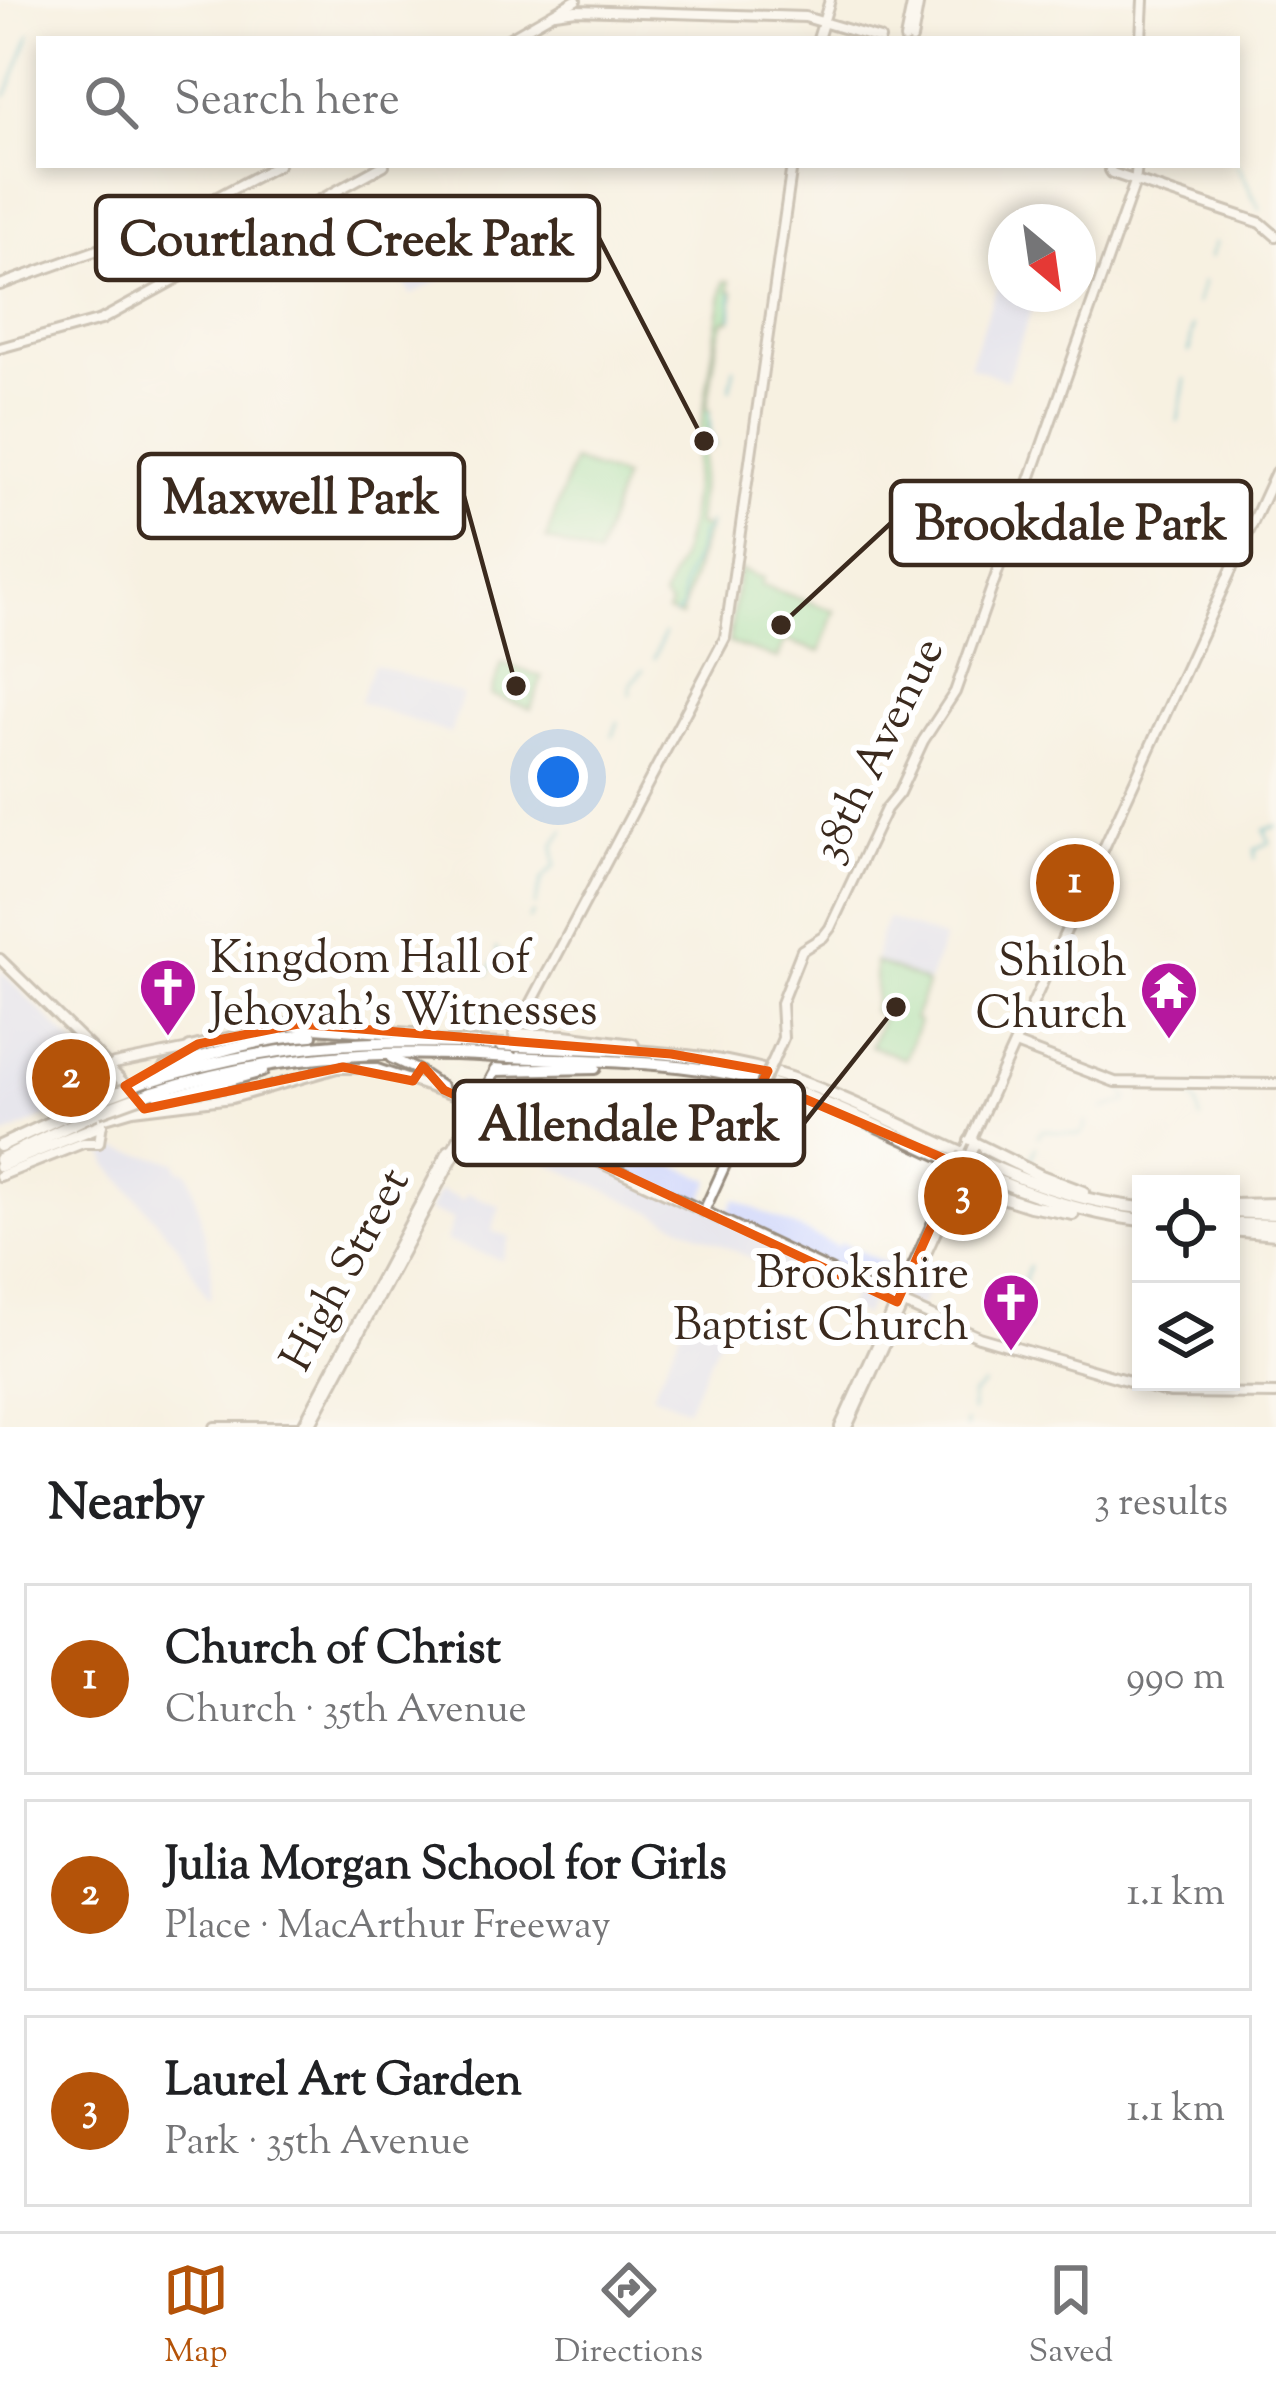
<!DOCTYPE html>
<html lang="en">
<head>
<meta charset="utf-8">
<style>
	:root { --surface:#fff; --page:#f6f6f6; --text:#202124; --muted:#757577; --line:#e0e0e0; --accent:#b45309 }
	body { margin:0; font-family:"Sorts Mill Goudy",serif; background:var(--page); color:var(--text) }
	.controls { position:absolute; right:36px; bottom:36px; display:grid; overflow:hidden; border-radius:0px; box-shadow:0 6px 18px #0003 }
	.controls button { width:108px; height:108px; display:grid; place-items:center; padding:0; border:0; border-bottom:3px solid var(--line); background:var(--surface); color:var(--text); font:60px sans-serif }
	.compass { position:absolute; left:988px; top:204px; width:108px; height:108px; border-radius:50%; background:var(--surface); box-shadow:0 6px 18px #0003; rotate:151deg }
	.you { position:absolute; left:558px; top:777px; width:42px; height:42px; margin:-30px; border:9px solid #fff; border-radius:50%; background:#1a73e8; box-shadow:0 0 0 18px #1a73e833 }
	.badge { display:grid; place-items:center; width:78px; height:78px; border-radius:50%; background:var(--accent); color:#fff; font-size:39px; font-weight:700 }
	.pin { position:absolute; translate:-50% -50%; border:6px solid #fff; box-shadow:0 3px 12px #0006 }
	.list { margin:0; padding:0; list-style:none }
	h2 { display:flex; justify-content:space-between; align-items:center; height:156px; margin:0; padding:0 48px; font-size:51px }
	h2 small { font-size:39px; font-weight:400; color:var(--muted) }
	.list li { display:grid; grid-template-columns:78px 1fr auto; gap:36px; align-items:center; box-sizing:border-box; height:192px; margin:0 24px 24px; padding:0 24px; border:3px solid var(--line); border-radius:0px }
	.list b { display:block; font-size:45px; white-space:nowrap }
	.list p { margin:0; font-size:39px; white-space:nowrap; color:var(--muted) }
	.list em { font-size:39px; font-style:normal; color:var(--muted) }
	.icon { flex:none; width:66px; height:66px; fill:none; stroke:currentColor; stroke-width:2; stroke-linecap:round; stroke-linejoin:round }
	.map { position:relative; flex:none; width:1276px; height:1427px; overflow:hidden }
	.search { position:absolute; background:var(--surface); box-shadow:0 6px 18px #0003; left:36px; right:36px; top:36px; height:132px; display:flex; align-items:center; gap:30px; box-sizing:border-box; padding:0 42px; border-radius:0px; color:var(--muted); font-size:45px }
	.sheet { height:804px; background:var(--surface) }
	nav { display:flex; justify-content:space-around; align-items:center; box-sizing:border-box; height:168px; border-top:3px solid var(--line); background:var(--surface); font-size:33px; color:var(--muted) }
	nav a { display:grid; justify-items:center; gap:6px }
	nav .on { color:var(--accent) }
	.map>svg:first-child { display:block }
	.built { fill:#d3d9f9 }
	.green { fill:#90de9c; stroke:#66845d; stroke-width:3 }
	.lines { fill:none; stroke-linecap:round; stroke-linejoin:round }
	.stream { stroke:#3dadb9; stroke-width:3 }
	.secondary-tunnel { stroke:#d1c9ba; stroke-width:8; stroke-dasharray:8 4; stroke-linecap:butt }
	.secondary-casing { stroke:#998e80; stroke-width:14 }
	.highway-casing { stroke:#998e80; stroke-width:16 }
	.secondary { stroke:#fff; stroke-width:8 }
	.highway { stroke:#fff; stroke-width:10 }
	.secondary-bridge-casing { stroke:#998e80; stroke-width:14; stroke-linecap:butt }
	.highway-bridge-casing { stroke:#998e80; stroke-width:16; stroke-linecap:butt }
	.secondary-bridge { stroke:#fff; stroke-width:8 }
	.highway-bridge { stroke:#fff; stroke-width:10 }
	.marked { fill:none; stroke:#e8590c; stroke-width:9; stroke-linejoin:round }
	.labels { text-anchor:middle; dominant-baseline:central; stroke-width:12; stroke-linejoin:round; paint-order:stroke }
	.street-label { font-size:45px; fill:#3b2a1e; stroke:#fff }
	.poi-label { font-size:45px; fill:#3b2a1e; stroke:#fff; text-anchor:end }
	.leader { fill:none; stroke:#3b2a1e; stroke-width:4.5 }
	.callout-dot { fill:#3b2a1e; stroke:#fff; stroke-width:4.5 }
	.callout { fill:#fff; stroke:#3b2a1e; stroke-width:4.5 }
	.callout-label { font-size:48px; text-anchor:middle; font-weight:bold; fill:#3b2a1e }
</style>
</head>
<body>
<div class="map">
<svg width="1276" height="1427" viewBox="0 0 1276 1427">
	<rect width="100%" height="100%" fill="#fff"/>
	<filter id="ink" filterUnits="userSpaceOnUse"><feTurbulence type="fractalNoise" baseFrequency=".00833" numOctaves="2"/><feDisplacementMap in="SourceGraphic" scale="24" xChannelSelector="R" yChannelSelector="G"/><feConvolveMatrix kernelMatrix="1 2 1 2 8 2 1 2 1" color-interpolation-filters="sRGB"/></filter>
	<filter id="wash" filterUnits="userSpaceOnUse"><feTurbulence type="fractalNoise" baseFrequency=".004" numOctaves="4" result="noise"/><feDisplacementMap in="SourceGraphic" scale="48" xChannelSelector="R" yChannelSelector="G"/><feGaussianBlur stdDeviation="2.7" result="paint"/><feColorMatrix in="noise" values="0 0 0 0 0 0 0 0 0 0 0 0 0 0 0 0 0 1.4 0 .05"/><feComposite in="paint" operator="in"/></filter>
	<g filter="url(#wash)">
		<rect width="100%" height="100%" fill="#f7f1e1"/>
		<g class="built">
			<path d="M412,213L448,275L411,295L376,233Z"/>
			<path d="M1006,260V294H1037L1007,380L969,366Z"/>
			<path d="M373,664L463,695L450,734L360,702Z"/>
			<path d="M887,918L944,939L927,985L922,980L875,962L879,939Z"/>
			<path d="M0,970L92,1062L99,1071V1079L97,1093L0,1138Z"/>
			<path d="M548,1113L711,1180L703,1198L729,1211L735,1199L838,1247L840,1242L931,1284L919,1309L896,1298L888,1315L877,1309L878,1305L871,1301L864,1316L846,1309L858,1282L810,1258L799,1281L522,1151Z"/>
			<path d="M103,1146L177,1162L179,1170L187,1171L190,1175L211,1260V1296L208,1299L178,1246L108,1164Z"/>
			<path d="M439,1191L463,1200L467,1193L500,1206L492,1231L510,1237L502,1260L446,1241L453,1219L429,1211Z"/>
			<path d="M695,1299L730,1316L687,1409L652,1394Z"/>
		</g>
		<g class="green">
			<path d="M724,281H730V291L734,292L730,320H724L717,344L707,409L710,410L708,432L711,433L710,450L704,449L697,525L707,528L681,617L667,612L670,605L663,598L680,558L689,524L695,462Z"/>
			<path d="M573,461L623,478L597,557L546,539Z"/>
			<path d="M739,570L763,578L761,585L835,611L820,652L785,640L778,659L729,643Z"/>
			<path d="M502,663L542,677L531,709L491,695Z"/>
			<path d="M875,962L922,980L927,985L914,1019L919,1022L905,1059L871,1046L882,1017L873,1011L875,1002Z"/>
		</g>
		<g class="lines">
			<g class="stream">
				<path d="M7,95L30,34"/>
				<path d="M0,109L2,105"/>
				<path d="M1237,165C1247,179 1250,194 1260,208"/>
				<path d="M1210,257L1215,243"/>
				<path d="M732,293V318"/>
				<path d="M1197,303L1203,282"/>
				<path d="M1189,352L1193,326"/>
				<path d="M730,389L734,368"/>
				<path d="M709,413L711,436L716,446"/>
				<path d="M1178,421L1185,379"/>
				<path d="M675,615L683,607C678,573 701,561 700,534L708,530L709,523"/>
				<path d="M654,658L664,634"/>
				<path d="M630,695L631,684L643,670"/>
				<path d="M613,736L618,722"/>
				<path d="M1255,858V849L1270,842L1264,830L1276,826"/>
				<path d="M535,905L542,879L555,866L554,845L564,830"/>
				<path d="M529,919L533,913"/>
				<path d="M488,974L498,952L496,948"/>
				<path d="M1194,1087L1192,1097L1197,1104L1200,1119"/>
				<path d="M1104,1109L1126,1102L1128,1098L1123,1091"/>
				<path d="M1038,1136L1043,1130L1079,1135L1085,1130L1086,1123"/>
				<path d="M1030,1163L1036,1146"/>
				<path d="M1023,1285L1029,1267"/>
				<path d="M1026,1313L1027,1329"/>
				<path d="M972,1411V1395L983,1385"/>
				<path d="M966,1427V1422"/>
			</g>
		</g>
	</g>
	<g filter="url(#ink)">
		<g class="lines">
			<path class="secondary-tunnel" d="M321,1036L345,1042"/>
			<g class="secondary-casing">
				<g id="secondary">
					<path d="M555,13L576,10L805,17L880,39"/>
					<path d="M508,39L576,0"/>
					<path d="M818,39L830,0"/>
					<path d="M905,39L913,0"/>
					<path d="M912,39L919,0"/>
					<path d="M1141,39L1143,0"/>
					<path d="M1110,170L1112,173L1261,223L1276,236"/>
					<path d="M0,285L159,228L278,165"/>
					<path d="M0,348L101,320L384,165"/>
					<path d="M0,959L89,1046L130,1090"/>
					<path d="M514,1036L725,638L792,165"/>
					<path d="M1015,1044L1115,1082L1276,1084"/>
					<path d="M391,1058L417,1070L442,1087"/>
					<path d="M773,1061L783,1038L781,1003L802,950L823,937L830,928L886,809L899,793L923,741L955,692L1135,182L1137,165"/>
					<path d="M110,1069L114,1064L194,1048"/>
					<path d="M103,1102L104,1084L109,1071"/>
					<path d="M102,1119L133,1110L232,1098L337,1068H374L468,1100L854,1282L979,1337L1170,1393L1276,1394"/>
					<path d="M964,1154L1276,472"/>
					<path d="M0,1176L83,1143H99L102,1123"/>
					<path d="M704,1211L756,1097"/>
					<path d="M215,1427H302"/>
					<path d="M302,1427L448,1151L453,1148L504,1055"/>
					<path d="M309,1427L455,1154L453,1148"/>
					<path d="M840,1427L953,1178"/>
					<path d="M847,1427L958,1183"/>
				</g>
			</g>
			<g class="highway-casing">
				<g id="highway">
					<path d="M515,1034L565,1036L633,1045"/>
					<path d="M517,1046C608,1050 703,1049 790,1078C909,1119 1013,1195 1141,1208"/>
					<path d="M190,1048L286,1025L413,1034"/>
					<path d="M511,1057C605,1062 702,1059 791,1090C911,1133 1011,1205 1141,1220"/>
					<path d="M164,1069C212,1053 262,1037 312,1035"/>
					<path d="M496,1070L595,1068"/>
					<path d="M135,1086C256,1044 373,1037 500,1045"/>
					<path d="M153,1092C265,1056 377,1049 494,1056"/>
					<path d="M147,1095L173,1096L262,1071"/>
					<path d="M970,1141L1041,1176L1083,1192"/>
					<path d="M0,1146L99,1100"/>
					<path d="M0,1159L98,1112"/>
					<path d="M0,1166L101,1125"/>
					<path d="M952,1181L1030,1206L1073,1214"/>
					<path d="M1231,1205L1276,1204"/>
					<path d="M1231,1212L1276,1214"/>
					<path d="M1240,1224L1276,1225"/>
					<path d="M1231,1230L1276,1234"/>
				</g>
			</g>
			<use href="#secondary" class="secondary"/>
			<use href="#highway" class="highway"/>
			<g class="secondary-bridge-casing">
				<g id="secondary-bridge">
					<path d="M756,1097L773,1061"/>
					<path d="M954,1176L964,1154"/>
					<path d="M959,1179L974,1146"/>
				</g>
			</g>
			<g class="highway-bridge-casing">
				<g id="highway-bridge">
					<path d="M500,1045L517,1046"/>
					<path d="M494,1056L511,1057"/>
					<path d="M99,1100L135,1086"/>
					<path d="M98,1112L153,1092"/>
				</g>
			</g>
			<use href="#secondary-bridge" class="secondary-bridge"/>
			<use href="#highway-bridge" class="highway-bridge"/>
		</g>
	</g>
	<path d="M0 0H1276V1427H0ZM298,1024L671,1054L768,1071L763,1081L959,1165L897,1302L444,1090L423,1066L413,1081L343,1067L144,1109L125,1086L198,1044Z" fill="#f7f1e1" fill-opacity=".55" fill-rule="evenodd"/>
	<path class="marked" d="M298,1024L671,1054L768,1071L763,1081L959,1165L897,1302L444,1090L423,1066L413,1081L343,1067L144,1109L125,1086L198,1044Z"/>
	<defs>
		<g id="church-pin" transform="scale(3)"><path d="M0 17L-7.5 6A9.5 9.5 0 1 1 7.5 6Z" fill="#b5179e" stroke="#fff"/><path d="M-1.2-6h2.4v3.5h3.3v2.4h-3.3V6h-2.4V-.1h-3.3v-2.4h3.3Z" fill="#fff"/></g>
		<g id="temple-pin" transform="scale(3)"><path d="M0 17L-7.5 6A9.5 9.5 0 1 1 7.5 6Z" fill="#b5179e" stroke="#fff"/><path d="M0-6L5-2H3V0L6.5 2.5H4V6H1.5V3h-3V6H-4V2.5H-6.5L-3 0V-2H-5Z" fill="#fff"/></g>
	</defs>
	<g fill-rule="evenodd">
		<use href="#church-pin" x="168" y="987"/>
		<use href="#temple-pin" x="1169" y="990"/>
		<use href="#church-pin" x="1011" y="1302"/>
	</g>
	<g class="labels">
		<g class="street-label">
			<text transform="translate(881 751) rotate(-64)">38th Avenue</text>
			<text transform="translate(348 1271) rotate(-62)">High Street</text>
		</g>
		<g class="poi-label">
			<text x="210" y="961" text-anchor="start">Kingdom Hall of<tspan x="210" dy="52">Jehovah's Witnesses</tspan></text>
			<text x="1127" y="964">Shiloh<tspan x="1127" dy="52">Church</tspan></text>
			<text x="969" y="1276">Brookshire<tspan x="969" dy="52">Baptist Church</tspan></text>
		</g>
	</g>
	<path class="leader" d="M704 441L599 238M516 686L464 496M781 625L891 523M896 1007L804 1123"/>
	<g class="callout-dot">
		<circle cx="704" cy="441" r="12"/>
		<circle cx="516" cy="686" r="12"/>
		<circle cx="781" cy="625" r="12"/>
		<circle cx="896" cy="1007" r="12"/>
	</g>
	<g class="callout">
		<rect x="96" y="196" width="503" height="84" rx="12"/>
		<rect x="139" y="454" width="325" height="84" rx="12"/>
		<rect x="891" y="481" width="360" height="84" rx="12"/>
		<rect x="454" y="1081" width="350" height="84" rx="12"/>
	</g>
	<g class="callout-label">
		<text x="347" y="255">Courtland Creek Park</text>
		<text x="301" y="513">Maxwell Park</text>
		<text x="1071" y="539">Brookdale Park</text>
		<text x="629" y="1140">Allendale Park</text>
	</g>
</svg>
<div class="controls">
<button><svg class="icon" aria-label="locate" viewBox="0 0 24 24"><circle cx="12" cy="12" r="6"/><path d="M12 2v4M12 18v4M2 12h4M18 12h4"/></svg></button>
<button><svg class="icon" aria-label="layers" viewBox="0 0 24 24"><path d="M12 4l9 5-9 5-9-5zM3 14l9 5 9-5"/></svg></button>
</div>
<svg class="compass" viewBox="-18 -18 36 36"><path d="M0-13l5 13h-10z" fill="#e53935"/><path d="M0 13l5-13h-10z" fill="#757577"/></svg>
<div class="you"></div>
<div class="pin badge" style="left:1075px;top:883px">1</div>
<div class="pin badge" style="left:71px;top:1078px">2</div>
<div class="pin badge" style="left:963px;top:1196px">3</div>
<div class="search"><svg class="icon" aria-label="search" viewBox="0 0 24 24"><circle cx="10" cy="10" r="6"/><path d="M15 15l6 6"/></svg>Search here</div>
</div>
<section class="sheet">
<h2>Nearby<small>3 results</small></h2>
<ul class="list">
<li><span class="badge">1</span><div><b>Church of Christ</b><p>Church · 35th Avenue</p></div><em>990 m</em></li>
<li><span class="badge">2</span><div><b>Julia Morgan School for Girls</b><p>Place · MacArthur Freeway</p></div><em>1.1 km</em></li>
<li><span class="badge">3</span><div><b>Laurel Art Garden</b><p>Park · 35th Avenue</p></div><em>1.1 km</em></li>
</ul>
</section>
<nav>
<a class="on"><svg class="icon" aria-label="map" viewBox="0 0 24 24"><path d="M3 6l6-2 6 2 6-2v14l-6 2-6-2-6 2zM9 4v14M15 6v14"/></svg>Map</a>
<a><svg class="icon" aria-label="directions" viewBox="0 0 24 24"><path d="M12 3l9 9-9 9-9-9zM9 14v-3h6M13 9l2 2-2 2"/></svg>Directions</a>
<a><svg class="icon" aria-label="saved" viewBox="0 0 24 24"><path d="M7 4h10v16l-5-4-5 4z"/></svg>Saved</a>
</nav>
</body>
</html>
